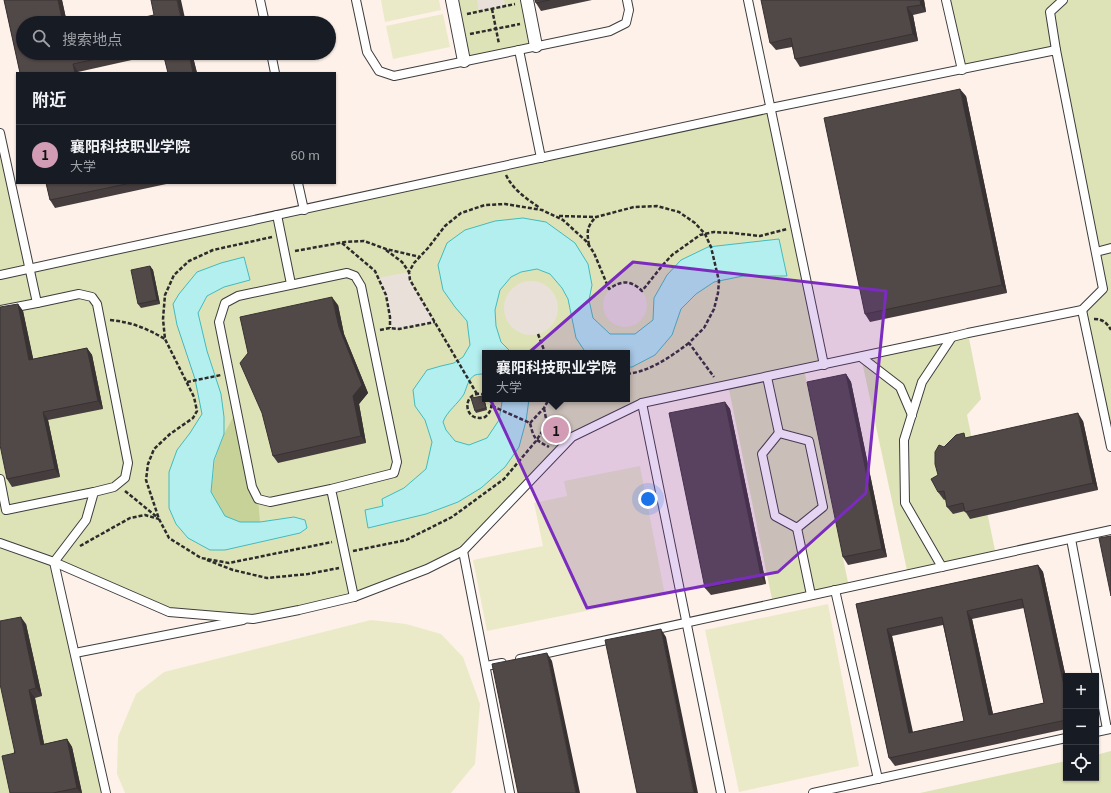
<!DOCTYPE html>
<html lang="zh">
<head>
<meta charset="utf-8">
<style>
	:root { --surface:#171b24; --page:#20242c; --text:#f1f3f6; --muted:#9ea1a6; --line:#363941; --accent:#d19cb4 }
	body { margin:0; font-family:Georgia,"Noto Sans SC",serif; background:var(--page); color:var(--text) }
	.controls { position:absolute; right:12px; bottom:12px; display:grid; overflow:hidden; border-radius:0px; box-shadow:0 1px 3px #0004 }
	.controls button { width:36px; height:36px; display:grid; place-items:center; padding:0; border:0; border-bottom:1px solid var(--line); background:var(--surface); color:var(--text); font:20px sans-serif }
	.you { position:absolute; left:648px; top:499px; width:14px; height:14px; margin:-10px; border:3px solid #fff; border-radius:50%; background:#1a73e8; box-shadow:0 0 0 6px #1a73e833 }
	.badge { display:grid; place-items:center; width:26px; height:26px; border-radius:50%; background:var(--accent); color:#111; font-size:13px; font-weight:700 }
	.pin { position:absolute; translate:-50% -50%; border:2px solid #fff; box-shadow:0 1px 4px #0006 }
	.popup { position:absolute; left:482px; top:350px; width:148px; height:52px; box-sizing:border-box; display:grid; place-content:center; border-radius:0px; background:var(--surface); filter:drop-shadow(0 1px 3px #0005); font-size:13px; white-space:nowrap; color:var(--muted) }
	.popup b { font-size:15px; color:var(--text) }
	.popup::after { content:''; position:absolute; left:50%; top:100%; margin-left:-8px; border:8px solid transparent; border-top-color:var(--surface) }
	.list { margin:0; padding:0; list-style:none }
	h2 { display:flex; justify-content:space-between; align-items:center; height:52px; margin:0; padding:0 16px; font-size:17px }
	h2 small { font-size:13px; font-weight:400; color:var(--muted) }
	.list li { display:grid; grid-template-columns:26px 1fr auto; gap:12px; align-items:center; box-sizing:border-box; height:60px; padding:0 16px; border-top:1px solid var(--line) }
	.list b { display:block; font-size:15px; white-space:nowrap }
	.list p { margin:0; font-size:13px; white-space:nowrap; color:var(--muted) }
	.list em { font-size:13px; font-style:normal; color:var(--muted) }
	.icon { flex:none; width:22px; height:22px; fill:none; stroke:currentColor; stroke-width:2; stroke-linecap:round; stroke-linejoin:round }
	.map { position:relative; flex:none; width:1111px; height:793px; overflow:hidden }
	.search { position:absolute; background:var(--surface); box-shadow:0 1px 3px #0004; left:16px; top:16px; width:320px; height:44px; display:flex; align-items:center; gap:10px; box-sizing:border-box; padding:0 14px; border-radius:22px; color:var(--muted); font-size:15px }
	.panel { position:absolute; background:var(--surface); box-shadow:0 1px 3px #0004; left:16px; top:72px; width:320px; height:112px; border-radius:0px }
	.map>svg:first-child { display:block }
	.green { fill:#dee3b7; fill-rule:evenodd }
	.forest { fill:#c7d298 }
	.pitch { fill:#ebeac8 }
	.plaza { fill:#eae0da }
	.water { fill:#b3efef; stroke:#42bbbe }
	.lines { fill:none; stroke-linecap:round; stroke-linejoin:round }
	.service-casing { stroke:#3d3d3d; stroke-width:10 }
	.pedestrian-casing { stroke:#3d3d3d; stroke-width:14 }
	.path { stroke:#2c2c2c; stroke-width:2.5; stroke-dasharray:4 2; stroke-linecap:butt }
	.service { stroke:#fff; stroke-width:8 }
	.pedestrian { stroke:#fff; stroke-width:12 }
	.wall { fill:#463e3e; fill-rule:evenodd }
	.shaded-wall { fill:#393232 }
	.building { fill:#514848; stroke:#393232; fill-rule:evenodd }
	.marked { fill:#7b2cbf; fill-opacity:0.2; stroke:#7b2cbf; stroke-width:3; stroke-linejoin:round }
</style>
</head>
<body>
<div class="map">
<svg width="1111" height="793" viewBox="0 0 1111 793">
	<rect width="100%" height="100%" fill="#fdf1e9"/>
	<g class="green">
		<path d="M452,0H527L536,46L464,61Z"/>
		<path d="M946,0H1111V447L1082,310L1103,289L1056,51L962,70Z"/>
		<path d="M771,108L824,365L804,369L849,587L773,604L728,385L642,403L572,437L463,551L354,597L253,619L169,612L55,562L106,793H0V133L30,268ZM485,353H627V399H485Z"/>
		<path d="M968,333L981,399L967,415L996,555L908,575L861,357Z"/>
		<path d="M1111,751V793H920L1066,761V778H1096V755Z"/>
	</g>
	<path class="forest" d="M237,410L258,499L260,522H240L225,516L211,492L215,460L224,434Z"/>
	<g class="pitch">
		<path d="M381,0H439L441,10L385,22Z"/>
		<path d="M443,14L450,47L393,59L386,26Z"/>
		<path d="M640,466L665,595L487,631L473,560L543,546L534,503L567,496L564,481Z"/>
		<path d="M828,604L859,766L739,792L705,630Z"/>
		<path d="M371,620L406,624L441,634L463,657L480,704L475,764L451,793H125L117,774L118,737L136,694L164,672Z"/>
	</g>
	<g class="plaza">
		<path d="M477,0H504L505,6L479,11Z"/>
		<path d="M409,272L410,280L435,322L399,329L390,328V317L386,295L378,278Z"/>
		<circle cx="531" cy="308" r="27"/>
		<circle cx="625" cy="305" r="22"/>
	</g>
	<g class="water">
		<path d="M523,218L546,222L575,243L588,264L592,285L589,300L593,318L610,334H635L653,320L654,298L667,275L681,260L708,247L779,239L787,276H743L714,282L696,294L681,309L672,335L655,355L632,367H627V353H586L576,338L568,299L562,288L550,274L537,269L521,272L511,277L500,290L495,310L496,326L501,342L512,353H485V374C482,374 478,374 475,375C468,379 467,387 464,394C458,404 447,411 443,422L446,430L455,441L469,445L487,438L499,420L502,402V399H529L526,421L519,447L505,467L481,488L458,502L426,514L368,528L365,510L383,506L382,499L404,488L426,469L432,442L425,420L415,406L413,390L427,370L441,366L454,363L463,357L470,345L467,321L455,307L443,290L438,265L447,243L465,230L495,221Z"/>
		<path d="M244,257L250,280L224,287L207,296L198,313L207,351L221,394L224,417V434L214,460L211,492L225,516L240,522H260L294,517L305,520L307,528L300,533L225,550H210L188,538L176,524L169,508V472L177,450L190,433L202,414L195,379L177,325L173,304L179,294L197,272L221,263Z"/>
	</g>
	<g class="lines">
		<g class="service-casing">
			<g id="service">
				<path d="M260,0L265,23"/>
				<path d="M356,0L367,52L379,71L394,76L610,31L626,23L629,10L627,0"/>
				<path d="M748,0L824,365"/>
				<path d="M946,0L962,70"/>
				<path d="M519,50L541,158"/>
				<path d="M1056,50L1050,12L1063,0"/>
				<path d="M271,53L275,73"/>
				<path d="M0,133L37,303L79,294L92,297L97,304L128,463L125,478L114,487L94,492L86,520L54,562L106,793"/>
				<path d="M298,183L304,210"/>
				<path d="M277,215L291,284"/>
				<path d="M1096,252L1111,248"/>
				<path d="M0,275L771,108L1056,50L1103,289L1082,310L968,333L952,337L642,403L572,437L463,551L427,569L354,597L299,610L253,619L169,612L54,562L0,543"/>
				<path d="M0,310L37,303"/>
				<path d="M1082,310L1111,447"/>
				<path d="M861,357L900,387L912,415"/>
				<path d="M767,377L779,433"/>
				<path d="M642,403L721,793"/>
				<path d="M779,433L809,441L823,507L797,528L775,516L762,454Z"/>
				<path d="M0,479L6,510L94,492"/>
				<path d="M331,489L394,473L397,462L361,286L355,276L347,273L238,296L225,303L219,322L252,487L258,499L270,502L331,489L354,597"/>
				<path d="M797,528L811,595"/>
				<path d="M1071,539L1107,729"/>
				<path d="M463,551L510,793"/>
				<path d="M942,567L905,503L904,440L922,382L952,337"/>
				<path d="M835,590L878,779"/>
				<path d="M75,653L243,620"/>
				<path d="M520,659L1111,530"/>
				<path d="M486,666L502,663"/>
				<path d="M1096,732L1111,729"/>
				<path d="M813,793L1066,738"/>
			</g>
		</g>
		<g class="pedestrian-casing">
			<g id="pedestrian">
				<path d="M452,0L464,61"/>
				<path d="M527,0L536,46"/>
			</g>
		</g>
		<g class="path">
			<path d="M492,9L499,44"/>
			<path d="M467,14L515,4"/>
			<path d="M470,34L520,24"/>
			<path d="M506,175C513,190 527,199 540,208"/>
			<path d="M559,216L596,217L634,207L657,206L679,212L695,223L705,234L711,247L719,281L718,293L714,309L704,328L689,343L714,377"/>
			<path d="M272,237L213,250L189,261L174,275L165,295L163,319L165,339L194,397L197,411L193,418L170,434L154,449L148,464L146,480L159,519L169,538L201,558L229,563L332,542"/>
			<path d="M342,243L375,271L386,295L390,317V328"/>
			<path d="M589,245C587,233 586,227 596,217"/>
			<path d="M386,250L402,262L409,272"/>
			<path d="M295,251L345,242L364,241L386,249L420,257"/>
			<path d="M1094,319C1103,319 1107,323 1111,330"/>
			<path d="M110,320C131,322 146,328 165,339"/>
			<path d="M380,330L390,328L399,329L435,322"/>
			<path d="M538,334L544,350L545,353"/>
			<path d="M627,374C651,371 670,357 689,343"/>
			<path d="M187,382L221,375"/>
			<path d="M477,394L410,280L409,272L414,263L428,248L445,226L461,213L485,205L505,204L542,210L563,220L586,241L594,253L609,289C622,280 631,280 642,291L662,266L672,255L700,235L714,232L733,233L760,236L787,229"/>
			<path d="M485,395C462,387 461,424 485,417C491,412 493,406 490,399"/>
			<path d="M492,406L530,423C534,439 534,439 549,447"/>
			<path d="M530,423L544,408L549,399"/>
			<path d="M125,491L157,517"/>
			<path d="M80,546L130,518L145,515L159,519"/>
			<path d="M353,551L406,540L452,517L504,479L536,441L547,424L544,408"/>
			<path d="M207,560L233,570L267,578L308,574L339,568"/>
		</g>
		<use href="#service" class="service"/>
		<use href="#pedestrian" class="pedestrian"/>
	</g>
	<g class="wall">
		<path d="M4,0H62L67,23H23V53H192L197,73H168L163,53L78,72L79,73H20Z"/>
		<path d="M535,0H592L541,11L536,3Z"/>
		<path d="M924,0L926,12L913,15L918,41L800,67L795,59L792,47L776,50L770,43Z"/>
		<path d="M966,96L1007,293L870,322L865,314Z"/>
		<path d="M46,183H171L55,208L50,200Z"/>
		<path d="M150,266L153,270L160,304L141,308L138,304Z"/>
		<path d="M18,304L23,311L33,359L87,348L92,355L103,409L48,420L60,477L12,487L7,479Z"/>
		<path d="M338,305L344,334L368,393L359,404L366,443L278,463L273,456Z"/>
		<path d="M846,374L851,382L887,557L848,565L843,557Z"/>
		<path d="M484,398L487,410L476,413L475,411Z"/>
		<path d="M725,402L730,409L766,584L711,595L705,588Z"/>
		<path d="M1083,421L1098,490L970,519L965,511L953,514L947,507L946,499L944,500L938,492V475L968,438Z"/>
		<path d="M1038,565L1043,572L1066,678V729L895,766L889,758L856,604ZM1024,608L1044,703L993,714L972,619ZM943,625L964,721L913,732L892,636Z"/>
		<path d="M26,624L42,696L35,698L44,744L67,739L72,747L82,793H10Z"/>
	</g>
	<g class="shaded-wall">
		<path d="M58,0H62L67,23H63Z"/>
		<path d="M177,0H181L186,23H182Z"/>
		<path d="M920,0H924L926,12L921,5Z"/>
		<path d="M907,7L913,15L918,41L913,34Z"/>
		<path d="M189,53H192L197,73H193Z"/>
		<path d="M73,64L78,72L79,73H75Z"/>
		<path d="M960,89L966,96L1007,293L1002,285Z"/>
		<path d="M150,266L153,270L160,304L157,300Z"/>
		<path d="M332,297L338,305L344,334L368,393L359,404L366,443L361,436L339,327Z"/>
		<path d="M18,304L23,311L35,367L29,360Z"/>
		<path d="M87,348L92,355L103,409L98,401Z"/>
		<path d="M846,374L851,382L887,557L882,549Z"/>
		<path d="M483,396L484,398L487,410L486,408Z"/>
		<path d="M725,402L730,409L766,584L761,576Z"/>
		<path d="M43,412L48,420L60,477L55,469Z"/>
		<path d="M1078,413L1083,421L1098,490L1093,483Z"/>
		<path d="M1038,565L1043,572L1066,678V695Z"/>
		<path d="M967,611L972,619L995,723L989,715Z"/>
		<path d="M21,617L26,624L42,696L36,688Z"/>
		<path d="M661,629L666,637L698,793H694Z"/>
		<path d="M887,629L892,636L914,740L909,733Z"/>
		<path d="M547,653L552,661L580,793H576Z"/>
		<path d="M29,690L35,698L46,753L41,745Z"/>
		<path d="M67,739L72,747L82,793H81L77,788Z"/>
	</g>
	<g class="building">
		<path d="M4,0H58L63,23H23V53H124L73,64L75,73H20Z"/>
		<path d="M151,0H177L182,23H118L154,15Z"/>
		<path d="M535,0H550L536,3Z"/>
		<path d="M761,0H920L921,5L907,7L913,34L795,59L791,38L770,43Z"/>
		<path d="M163,53H189L193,73H168Z"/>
		<path d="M960,89L1002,285L865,314L824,118Z"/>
		<path d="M46,183H131L50,200Z"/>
		<path d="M150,266L157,300L138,304L131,270Z"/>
		<path d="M332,297L339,327L362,385L353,396L361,436L273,456L262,413L240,363L248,353L240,317Z"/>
		<path d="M18,304L29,360L87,348L98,401L43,412L55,469L7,479L0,445V307Z"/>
		<path d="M846,374L882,549L843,557L807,382Z"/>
		<path d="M483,396L486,408L475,411L471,398Z"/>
		<path d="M725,402L761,576L705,588L669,413Z"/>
		<path d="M1078,413L1093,483L965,512L963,503L947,507L944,491L938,492L931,479L938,475L935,464V452L939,445L944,447L956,435L964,433L965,438Z"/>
		<path d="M1111,536V596L1099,538Z"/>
		<path d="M1038,565L1066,695V720L889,758L856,604ZM1022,599L1044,703L989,715L967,611ZM942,617L964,721L909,733L887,629Z"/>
		<path d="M21,617L36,688L29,690L41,745L67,739L77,788L53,793H10L2,756L15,753L0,684V621Z"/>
		<path d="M661,629L694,793H637L605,640Z"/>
		<path d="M547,653L576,793H518L492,664Z"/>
	</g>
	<path class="marked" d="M633,262L886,291L866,493L778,572L587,608L486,390Z"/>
</svg>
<div class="controls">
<button>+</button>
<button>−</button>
<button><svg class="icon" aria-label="locate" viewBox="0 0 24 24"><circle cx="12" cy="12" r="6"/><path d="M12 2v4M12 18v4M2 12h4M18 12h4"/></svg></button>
</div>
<div class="you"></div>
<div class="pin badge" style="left:556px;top:430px">1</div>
<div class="popup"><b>襄阳科技职业学院</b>大学</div>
<div class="search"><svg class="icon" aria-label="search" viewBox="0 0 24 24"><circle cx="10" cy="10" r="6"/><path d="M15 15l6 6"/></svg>搜索地点</div>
<section class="panel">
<h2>附近<small></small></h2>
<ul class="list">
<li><span class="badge">1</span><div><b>襄阳科技职业学院</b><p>大学</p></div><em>60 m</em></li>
</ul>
</section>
</div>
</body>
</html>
